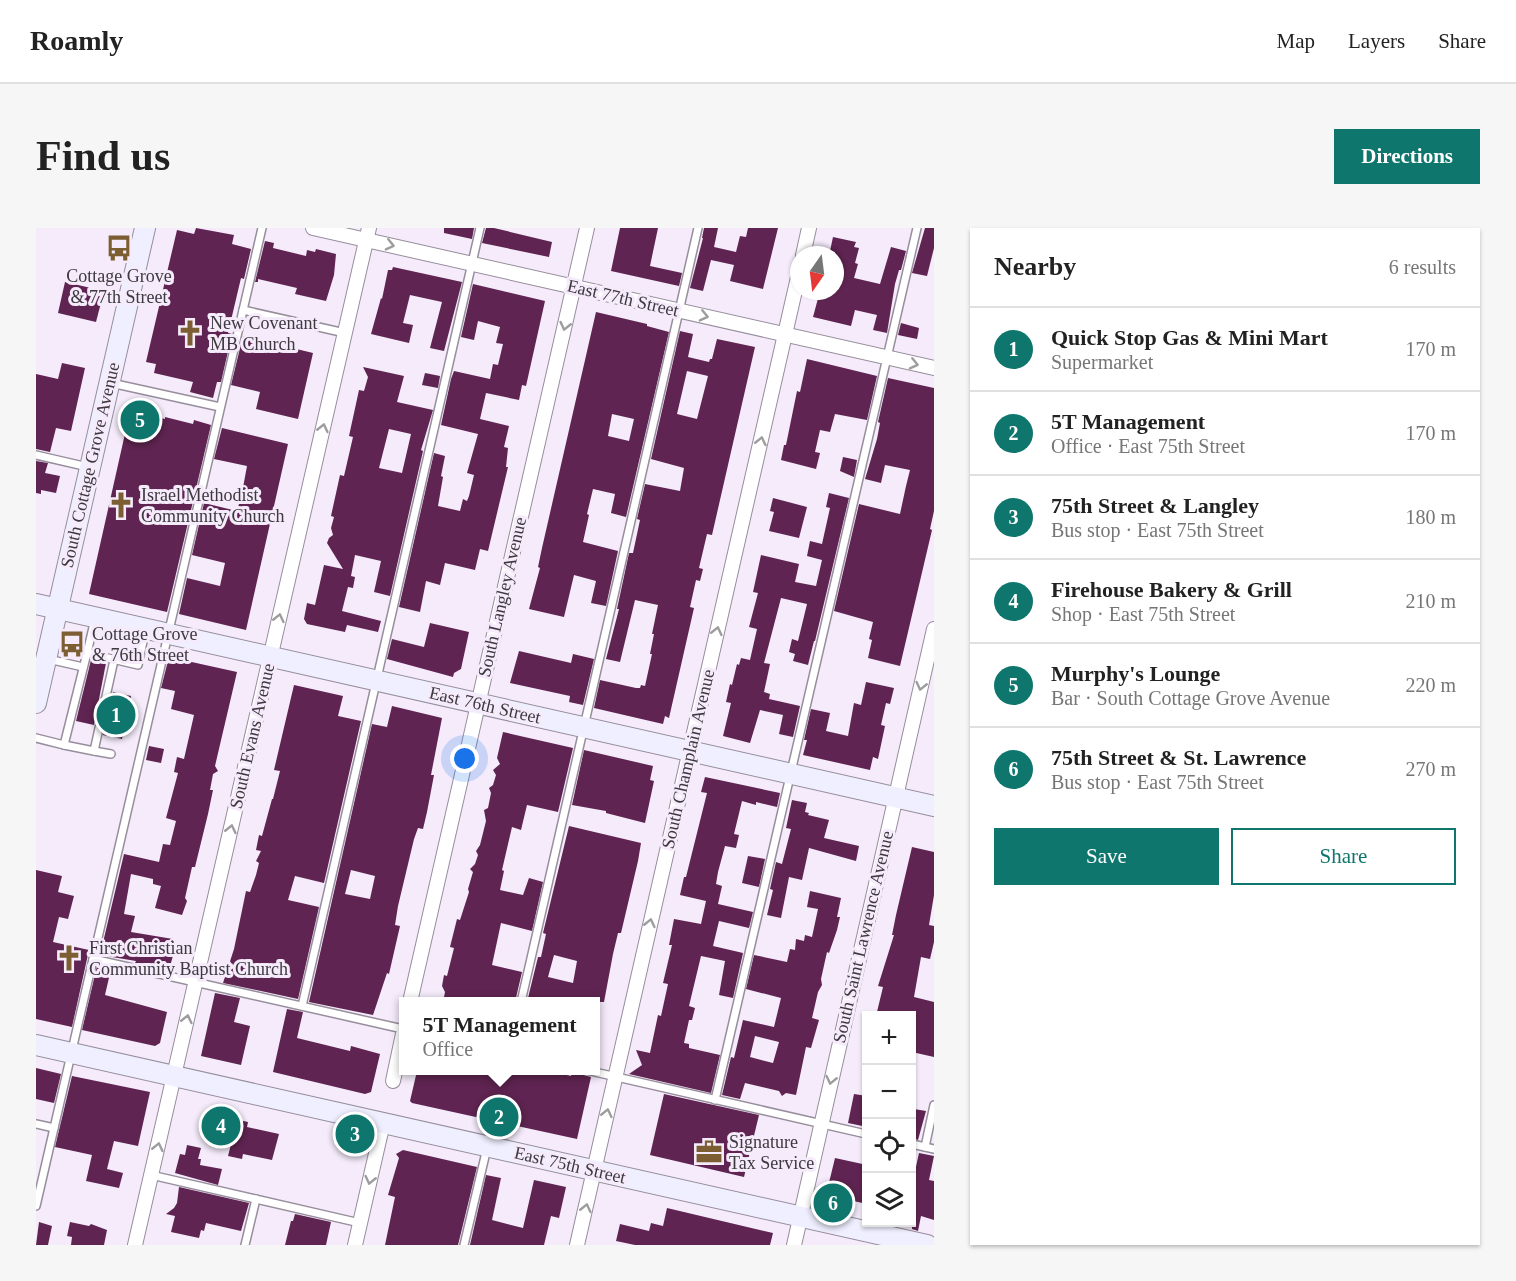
<!DOCTYPE html>
<html lang="en">
<head>
<meta charset="utf-8">
<style>
	:root { --surface:#fff; --page:#f6f6f6; --text:#222; --muted:#767676; --line:#e0e0e0; --accent:#0f766e }
	body { margin:0; font-family:Georgia,serif; background:var(--page); color:var(--text) }
	.controls { position:absolute; right:18px; bottom:18px; display:grid; overflow:hidden; border-radius:0px; box-shadow:0 2px 4px #0004 }
	.controls button { width:54px; height:54px; display:grid; place-items:center; padding:0; border:0; border-bottom:2px solid var(--line); background:var(--surface); color:var(--text); font:30px sans-serif }
	.compass { position:absolute; left:754px; top:18px; width:54px; height:54px; border-radius:50%; background:var(--surface); box-shadow:0 2px 4px #0004; rotate:194deg }
	.you { position:absolute; left:429px; top:531px; width:21px; height:21px; margin:-15px; border:4px solid #fff; border-radius:50%; background:#1a73e8; box-shadow:0 0 0 9px #1a73e833 }
	.badge { display:grid; place-items:center; width:39px; height:39px; border-radius:50%; background:var(--accent); color:#fff; font-size:20px; font-weight:700 }
	.pin { position:absolute; translate:-50% -50%; border:3px solid #fff; box-shadow:0 2px 6px #0006 }
	.popup { position:absolute; left:363px; top:769px; width:201px; height:78px; box-sizing:border-box; display:grid; place-content:center; border-radius:0px; background:var(--surface); filter:drop-shadow(0 2px 4px #0005); font-size:20px; white-space:nowrap; color:var(--muted) }
	.popup b { font-size:22px; color:var(--text) }
	.popup::after { content:''; position:absolute; left:50%; top:100%; margin-left:-12px; border:12px solid transparent; border-top-color:var(--surface) }
	.list { margin:0; padding:0; list-style:none }
	h2 { display:flex; justify-content:space-between; align-items:center; height:78px; margin:0; padding:0 24px; font-size:26px }
	h2 small { font-size:20px; font-weight:400; color:var(--muted) }
	.list li { display:grid; grid-template-columns:39px 1fr auto; gap:18px; align-items:center; box-sizing:border-box; height:84px; padding:0 24px; border-top:2px solid var(--line) }
	.list b { display:block; font-size:22px; white-space:nowrap }
	.list p { margin:0; font-size:20px; white-space:nowrap; color:var(--muted) }
	.list em { font-size:20px; font-style:normal; color:var(--muted) }
	.actions { display:flex; gap:12px; padding:18px 24px }
	.actions a { flex:1; padding:14px 0; border:2px solid var(--accent); border-radius:0px; text-align:center; font-size:21px; color:var(--accent) }
	.actions .main { background:var(--accent); color:#fff }
	.icon { flex:none; width:33px; height:33px; fill:none; stroke:currentColor; stroke-width:2; stroke-linecap:round; stroke-linejoin:round }
	.map { position:relative; flex:none; width:898px; height:1017px; overflow:hidden; border-radius:0px }
	header { display:flex; align-items:center; gap:36px; box-sizing:border-box; height:84px; padding:0 30px; background:var(--surface); border-bottom:2px solid var(--line) }
	header strong { font-size:28px }
	nav { display:flex; gap:33px; margin-inline-start:auto; font-size:21px }
	.intro { display:flex; align-items:center; justify-content:space-between; box-sizing:border-box; height:144px; padding:0 36px }
	h1 { margin:0; font-size:42px }
	.button { padding:15px 27px; border-radius:0px; background:var(--accent); color:#fff; font-size:21px; font-weight:700 }
	main { display:flex; gap:36px; padding:0 36px }
	aside { flex:1; background:var(--surface); border-radius:0px; box-shadow:0 2px 4px #0004 }
	.map>svg:first-child { display:block }
	.building { fill:#5f2451; fill-rule:evenodd }
	.lines { fill:none; stroke-linecap:round; stroke-linejoin:round }
	.lane-casing { stroke:#978e9c; stroke-width:10 }
	.street-casing { stroke:#978e9c; stroke-width:16 }
	.secondary-casing { stroke:#978e9c; stroke-width:22 }
	.lane { stroke:#fff; stroke-width:7 }
	.street { stroke:#fff; stroke-width:14 }
	.secondary { stroke:#f0efff; stroke-width:20 }
	.oneway { stroke:#9e9c9f }
	.labels { text-anchor:middle; dominant-baseline:central; stroke-width:6; stroke-linejoin:round; paint-order:stroke }
	.poi-label { font-size:18px; fill:#3d393f; stroke:#f5ebfb; text-anchor:start }
	.street-label { font-size:18px; fill:#3d393f; stroke:#f5ebfb }
</style>
</head>
<body>
<header>
<strong>Roamly</strong>
<nav><a>Map</a><a>Layers</a><a>Share</a></nav>
</header>
<div class="intro"><h1>Find us</h1><a class="button">Directions</a></div>
<main>
<div class="map">
<svg width="898" height="1017" viewBox="0 0 898 1017">
	<rect width="100%" height="100%" fill="#f5ebfb"/>
	<g class="building">
		<path d="M160,0L198,7L196,16L215,21L208,51L205,50L192,105L196,106L185,154H181L177,170L154,164L157,154L118,145L120,136L110,134L141,2L158,6Z"/>
		<path d="M408,0H438L436,11L408,5Z"/>
		<path d="M450,0H458L516,14L513,29L446,15Z"/>
		<path d="M584,0H622L614,38L646,45L643,58L575,43Z"/>
		<path d="M668,0H682L678,19L700,24L704,8L710,9L712,0H742L727,61L694,53L698,37L675,32L667,63L654,60L667,10H666Z"/>
		<path d="M889,0H898V20L891,48L876,45Z"/>
		<path d="M797,9L820,14L818,19L823,20L819,35L822,36L818,50L844,56L855,19L870,23L865,42H863L859,56L851,105L837,102L841,87L819,82L815,98L777,89L784,63H799V24L794,23Z"/>
		<path d="M229,13L238,15L237,20L270,28L271,22L279,24L280,21L300,26L298,47L290,73L259,66L261,60L222,51V54H219Z"/>
		<path d="M357,39L426,54L408,123L394,120L406,74L374,67L367,95L377,97L373,115L335,106L345,70L346,71L352,42H356Z"/>
		<path d="M29,54L68,63L60,94L22,85Z"/>
		<path d="M437,56L509,73L490,158L486,157L483,172L450,165L444,191L473,198L468,219L472,220L470,239H472L452,323L444,321L439,342L409,335L404,357L390,353L384,384L363,379L398,225L409,228L405,248L407,249L402,278L424,283L427,271L431,273L433,268L438,247L431,245L442,206L405,197L415,151L418,143L454,151L457,136L462,137L467,116L460,115L464,99L442,93L438,112L425,109Z"/>
		<path d="M560,84L611,96V98L633,104L590,289L575,285L579,266L557,261L551,286L553,287L547,314L582,323L570,378L555,375L560,353L538,347L528,389L493,381L504,340L502,339L506,320ZM576,186L598,191L593,213L572,208Z"/>
		<path d="M865,95L883,100L881,111L862,107Z"/>
		<path d="M644,103L657,106L652,129L673,134L674,131H676L681,111L719,119L676,307L671,306L663,340L667,341L664,353L660,352L654,379L658,380L633,490L629,488L627,496L558,480L564,452L600,460H604L605,457L609,458L616,426H614L618,406H616L622,377L599,372L584,434L570,431L583,381H581L593,325H597L604,292L601,291L609,256L644,263L648,240L615,231ZM651,143L672,148L661,191L641,186Z"/>
		<path d="M207,108L277,125L262,191L220,181L224,164L195,157Z"/>
		<path d="M771,131L841,148L831,192L799,186L794,204L784,202L779,224L784,225L780,241L745,232L748,217H750L761,163L764,164Z"/>
		<path d="M26,135L49,140L35,203L20,200L14,224L0,221V146L22,151Z"/>
		<path d="M327,139L368,148L361,174L397,182L385,222L387,223L354,368L338,364L345,333L319,327L315,348L319,349L317,360L312,359L306,383L345,393L342,404L311,397L309,404L271,396L268,391L271,375L279,377L288,337L307,341L291,315L293,310L297,307L295,300L298,289L295,288L304,247L308,248L317,209L313,208L323,162L328,163L332,149ZM353,201L375,206L366,245L343,240Z"/>
		<path d="M389,145L404,148L402,160L386,157Z"/>
		<path d="M852,150L898,160V283L894,301L896,302L864,438L832,430L836,412L833,411L837,394L798,383L823,276L864,286L870,258L874,242L849,237L845,255L829,251L841,211L844,195L842,194Z"/>
		<path d="M95,179L108,182L107,186L129,191V189L157,196L158,192L175,197L131,384L53,366Z"/>
		<path d="M186,200L252,216L210,402L143,386L151,350L184,358L189,335L156,327L168,275L201,283L206,265L211,238L178,231Z"/>
		<path d="M807,229L821,232L818,249L804,243Z"/>
		<path d="M0,233L12,235L9,245L24,248L20,265L5,262V266L0,265Z"/>
		<path d="M793,265L813,270L779,413H778L772,437L757,433L759,426L753,424L756,411L762,413L771,376L745,370L728,435L734,436L728,464L734,466L733,471L764,478L757,509L743,506L747,487L724,482L714,515L687,508L695,475L690,474L694,456L696,457L701,436L703,437L705,430L714,432L721,401L713,399L722,365L717,364L725,327L763,336L759,354L780,358L786,332L771,328L774,313L786,316L794,280L790,279Z"/>
		<path d="M737,270L771,279L763,310L733,303L738,284L734,283Z"/>
		<path d="M394,395L433,404L425,441L418,445L417,449L351,431L356,411L388,419Z"/>
		<path d="M483,423L535,435L537,426L558,431L547,477L533,474L534,468L474,455Z"/>
		<path d="M133,429L201,444L179,538L182,543L177,546L174,562H177L172,586L159,639H156L149,670L151,673L146,687L119,680L125,658L117,656V651L95,646L88,686L99,688L95,704L137,711L136,716L140,717L133,742L99,735L100,733L64,727L88,626L123,634L127,616L134,617L140,593L130,590L142,545L138,544L141,529L148,531L158,487L135,481L139,463L125,460Z"/>
		<path d="M55,432L70,435L58,497L40,493Z"/>
		<path d="M830,454L858,460L854,476L850,475L845,497L849,498L842,531L837,529L834,542L767,527L771,512H768L775,481L794,485L790,503L812,508L818,475L825,477Z"/>
		<path d="M258,457L307,468L302,488L325,493L288,655L259,648L252,672L283,679L262,771L187,755L198,721L210,663L214,664L220,647L223,635L220,633L225,623L220,622L223,607L226,608L236,571H237L244,543L238,542Z"/>
		<path d="M77,464L95,468L86,511L67,507Z"/>
		<path d="M356,478L406,490L395,547H398L391,584L387,601L382,600L378,611L362,678L359,697L364,698L353,746L351,745L337,787L273,774L336,496L351,499ZM315,642L339,648L334,671L309,666Z"/>
		<path d="M467,504L537,520L522,584L491,577L485,602L476,599L466,642L468,643L464,662L487,667L493,650L507,654L496,703L465,695L456,737L486,744L479,774H407L409,764L406,758L408,747L411,748L418,720L414,719L421,691L424,692L433,664L432,661L437,644L434,641L439,636L442,627L440,623L444,617L450,593L448,582L452,580L455,565L453,560L457,557L460,547L457,542L464,536L461,530Z"/>
		<path d="M113,518L128,521L125,535L110,532Z"/>
		<path d="M548,522L617,538L614,552L618,553L609,595L570,585V583L536,577Z"/>
		<path d="M669,549L744,565L741,579L720,574V577L706,573L698,606L703,607L700,620L689,618L682,644L680,656L686,658L682,676L717,684L713,700L683,693L677,718L707,725L697,770L683,767L689,733L665,728L653,778L659,780L656,792H653L648,815L653,816V820L684,827L675,865L593,846L606,837L600,822L614,825L622,787L625,788L632,756L627,755L636,717H633L638,691L665,696L670,673L644,667L648,649H650L671,565L665,564Z"/>
		<path d="M756,572L771,575L769,584L773,585L772,587L793,592L788,610L823,618L820,633L773,620L766,652L753,649L745,690L731,687L737,662L734,661L740,634L746,636L755,601L750,600Z"/>
		<path d="M533,598L605,615L602,633L585,705H582L577,726L568,774H491L502,729H505L510,706L507,705ZM518,727L541,733L537,755L512,749Z"/>
		<path d="M876,619L898,624V667L893,697L898,698V714L894,731L885,729L878,769L898,774V829L876,824V788H840L847,759L842,758L858,707H856L860,687Z"/>
		<path d="M712,628L729,631L723,659L706,655Z"/>
		<path d="M0,642L26,648L22,664L38,668L32,691L23,689L17,714L53,722L36,799L0,791Z"/>
		<path d="M774,663L805,670L801,689H804L801,702L793,725L791,724L785,751L786,757L782,764L776,790L783,792L775,820L770,819L760,867L750,865L746,868L743,863L709,855L704,871L686,867L695,829L698,830L707,792L738,799L745,770L710,761L718,727L751,734L754,721L759,722L760,711L768,713L769,707L776,709L782,681L771,679ZM719,808L743,814L737,835L714,829Z"/>
		<path d="M61,738L75,741L69,767L131,784L124,815L119,818L46,802Z"/>
		<path d="M179,765L204,770L198,794L214,798L205,837L165,828Z"/>
		<path d="M251,781L267,784L261,810L314,823L315,818L344,826L335,864L329,866L237,844Z"/>
		<path d="M0,840L25,846L18,875L0,871Z"/>
		<path d="M381,843H408L424,846L425,843H513L535,848L536,844L555,849L541,911L376,875L374,873Z"/>
		<path d="M36,848L114,864L102,918L78,913L71,941L87,945L83,960L50,953L56,927L19,919Z"/>
		<path d="M628,866L723,887L708,949L614,927Z"/>
		<path d="M818,866L831,868V899L812,895Z"/>
		<path d="M178,879L199,884L198,891L212,894L211,899L243,906L236,932L207,926L206,931L192,928L195,916L171,911Z"/>
		<path d="M878,881L890,883L882,912L876,910Z"/>
		<path d="M151,917L165,920L162,931H165L164,937L186,941L182,957L139,945L144,926L149,927Z"/>
		<path d="M367,922L441,939L422,1017H349L359,969L352,967L363,930L360,926Z"/>
		<path d="M883,925L898,928L893,952L898,953V992L885,988L882,1003L876,1001V948H878Z"/>
		<path d="M799,930L831,937V976L790,967Z"/>
		<path d="M450,947L465,950L456,992L487,1000L498,952L530,959L523,990L515,988L508,1017H434Z"/>
		<path d="M143,959L213,975L205,1003L170,995L168,1003L165,1002L163,1010L135,1004L139,988L130,986L138,980L141,975Z"/>
		<path d="M631,980L737,1005L734,1017H599L580,1013L584,996L613,1003L615,995L627,998Z"/>
		<path d="M259,986L295,994L290,1017H249L255,993H257Z"/>
		<path d="M3,994L16,998L12,1017H0Z"/>
		<path d="M34,994L53,998L55,996L71,1002L68,1017H35L36,1009L31,1008Z"/>
	</g>
	<g class="lines">
		<g class="lane-casing">
			<g id="lane">
				<path d="M207,82L309,105"/>
				<path d="M75,155L184,179"/>
				<path d="M0,227L52,239"/>
				<path d="M59,391L51,425L102,437L109,404"/>
				<path d="M12,431L47,439"/>
				<path d="M0,510L28,517L51,425"/>
				<path d="M28,517L58,523L78,432"/>
				<path d="M58,523L75,526"/>
				<path d="M57,731L367,801"/>
				<path d="M485,774L662,0"/>
				<path d="M266,778L444,0"/>
				<path d="M550,842L830,906"/>
				<path d="M679,872L881,0"/>
				<path d="M0,896L18,900"/>
				<path d="M876,916L898,921"/>
				<path d="M889,919L898,877"/>
				<path d="M115,947L324,995"/>
				<path d="M0,978L226,0"/>
				<path d="M209,1017L220,971"/>
				<path d="M428,1017L451,920"/>
			</g>
		</g>
		<g class="street-casing">
			<g id="street">
				<path d="M277,0L898,140"/>
				<path d="M767,27L773,0"/>
				<path d="M374,774L551,0"/>
				<path d="M357,853L367,806"/>
				<path d="M99,1017L333,0"/>
				<path d="M319,1017L347,895"/>
				<path d="M541,1017L763,45"/>
				<path d="M758,1017L898,401"/>
			</g>
		</g>
		<g class="secondary-casing">
			<g id="secondary">
				<path d="M0,376L898,578"/>
				<path d="M0,475L109,0"/>
				<path d="M0,817L891,1017"/>
			</g>
		</g>
		<use href="#lane" class="lane"/>
		<use href="#street" class="street"/>
		<use href="#secondary" class="secondary"/>
	</g>
	<defs><path id="oneway-chevron" d="M-2-3.5L2.5 0L-2 3.5" fill="none" stroke-width="1.6" stroke-linecap="round" stroke-linejoin="round" transform="scale(1.5)"/></defs>
	<g class="oneway">
		<use href="#oneway-chevron" transform="translate(354 17) rotate(13)"/>
		<use href="#oneway-chevron" transform="translate(668 88) rotate(13)"/>
		<use href="#oneway-chevron" transform="translate(529 98) rotate(103)"/>
		<use href="#oneway-chevron" transform="translate(878 136) rotate(13)"/>
		<use href="#oneway-chevron" transform="translate(287 200) rotate(-77)"/>
		<use href="#oneway-chevron" transform="translate(725 213) rotate(-77)"/>
		<use href="#oneway-chevron" transform="translate(243 390) rotate(-77)"/>
		<use href="#oneway-chevron" transform="translate(681 403) rotate(-77)"/>
		<use href="#oneway-chevron" transform="translate(885 458) rotate(103)"/>
		<use href="#oneway-chevron" transform="translate(195 601) rotate(-77)"/>
		<use href="#oneway-chevron" transform="translate(614 695) rotate(-77)"/>
		<use href="#oneway-chevron" transform="translate(151 791) rotate(-77)"/>
		<use href="#oneway-chevron" transform="translate(795 852) rotate(103)"/>
		<use href="#oneway-chevron" transform="translate(571 885) rotate(-77)"/>
		<use href="#oneway-chevron" transform="translate(122 919) rotate(-77)"/>
		<use href="#oneway-chevron" transform="translate(334 952) rotate(103)"/>
		<use href="#oneway-chevron" transform="translate(550 980) rotate(-77)"/>
	</g>
	<defs>
		<g id="bus-bare" transform="scale(2.07)"><path d="M-5-6H5V4H4V6H2V4H-2V6H-4V4H-5ZM-3.5-4V0h7V-4ZM-3.5 1.2v1.5H-2V1.2ZM2 1.2v1.5H3.5V1.2Z" fill="#7c5e32" stroke="#f5ebfb" stroke-width="2.5" paint-order="stroke"/></g>
		<g id="church-bare" transform="scale(2.07)"><path d="M-1.2-6h2.4v3.5h3.3v2.4h-3.3V6h-2.4V-.1h-3.3v-2.4h3.3Z" fill="#7c5e32" stroke="#f5ebfb" stroke-width="2.5" paint-order="stroke"/></g>
		<g id="office-bare" transform="scale(2.07)"><path d="M-6-3h4V-5.5h4V-3h4V5H-6ZM-1-4.5V-3h2v-1.5ZM-6 0V1H6V0Z" fill="#7c5e32" stroke="#f5ebfb" stroke-width="2.5" paint-order="stroke"/></g>
	</defs>
	<g fill-rule="evenodd">
		<use href="#bus-bare" x="83" y="20"/>
		<use href="#church-bare" x="154" y="105"/>
		<use href="#church-bare" x="85" y="277"/>
		<use href="#bus-bare" x="36" y="416"/>
		<use href="#church-bare" x="33" y="730"/>
		<use href="#office-bare" x="673" y="924"/>
	</g>
	<g class="labels">
		<g class="poi-label">
			<text x="83" y="48" text-anchor="middle">Cottage Grove<tspan x="83" dy="21">&amp; 77th Street</tspan></text>
			<text x="174" y="95">New Covenant<tspan x="174" dy="21">MB Church</tspan></text>
			<text x="105" y="267">Israel Methodist<tspan x="105" dy="21">Community Church</tspan></text>
			<text x="56" y="406">Cottage Grove<tspan x="56" dy="21">&amp; 76th Street</tspan></text>
			<text x="53" y="720">First Christian<tspan x="53" dy="21">Community Baptist Church</tspan></text>
			<text x="693" y="914">Signature<tspan x="693" dy="21">Tax Service</tspan></text>
		</g>
		<g class="street-label">
			<text transform="translate(587 70) rotate(13)">East 77th Street</text>
			<text transform="translate(54 237) rotate(-77)">South Cottage Grove Avenue</text>
			<text transform="translate(466 369) rotate(-77)">South Langley Avenue</text>
			<text transform="translate(449 477) rotate(13)">East 76th Street</text>
			<text transform="translate(216 508) rotate(-77)">South Evans Avenue</text>
			<text transform="translate(652 531) rotate(-77)">South Champlain Avenue</text>
			<text transform="translate(827 709) rotate(-77)">South Saint Lawrence Avenue</text>
			<text transform="translate(534 937) rotate(13)">East 75th Street</text>
		</g>
	</g>
</svg>
<div class="controls">
<button>+</button>
<button>−</button>
<button><svg class="icon" aria-label="locate" viewBox="0 0 24 24"><circle cx="12" cy="12" r="6"/><path d="M12 2v4M12 18v4M2 12h4M18 12h4"/></svg></button>
<button><svg class="icon" aria-label="layers" viewBox="0 0 24 24"><path d="M12 4l9 5-9 5-9-5zM3 14l9 5 9-5"/></svg></button>
</div>
<svg class="compass" viewBox="-18 -18 36 36"><path d="M0-13l5 13h-10z" fill="#e53935"/><path d="M0 13l5-13h-10z" fill="#767676"/></svg>
<div class="you"></div>
<div class="pin badge" style="left:80px;top:487px">1</div>
<div class="pin badge" style="left:463px;top:889px">2</div>
<div class="popup"><b>5T Management</b>Office</div>
<div class="pin badge" style="left:319px;top:906px">3</div>
<div class="pin badge" style="left:185px;top:898px">4</div>
<div class="pin badge" style="left:104px;top:192px">5</div>
<div class="pin badge" style="left:797px;top:975px">6</div>
</div>
<aside>
<h2>Nearby<small>6 results</small></h2>
<ul class="list">
<li><span class="badge">1</span><div><b>Quick Stop Gas &amp; Mini Mart</b><p>Supermarket</p></div><em>170 m</em></li>
<li><span class="badge">2</span><div><b>5T Management</b><p>Office · East 75th Street</p></div><em>170 m</em></li>
<li><span class="badge">3</span><div><b>75th Street &amp; Langley</b><p>Bus stop · East 75th Street</p></div><em>180 m</em></li>
<li><span class="badge">4</span><div><b>Firehouse Bakery &amp; Grill</b><p>Shop · East 75th Street</p></div><em>210 m</em></li>
<li><span class="badge">5</span><div><b>Murphy's Lounge</b><p>Bar · South Cottage Grove Avenue</p></div><em>220 m</em></li>
<li><span class="badge">6</span><div><b>75th Street &amp; St. Lawrence</b><p>Bus stop · East 75th Street</p></div><em>270 m</em></li>
</ul>
<div class="actions"><a class="main">Save</a><a>Share</a></div>
</aside>
</main>
</body>
</html>
